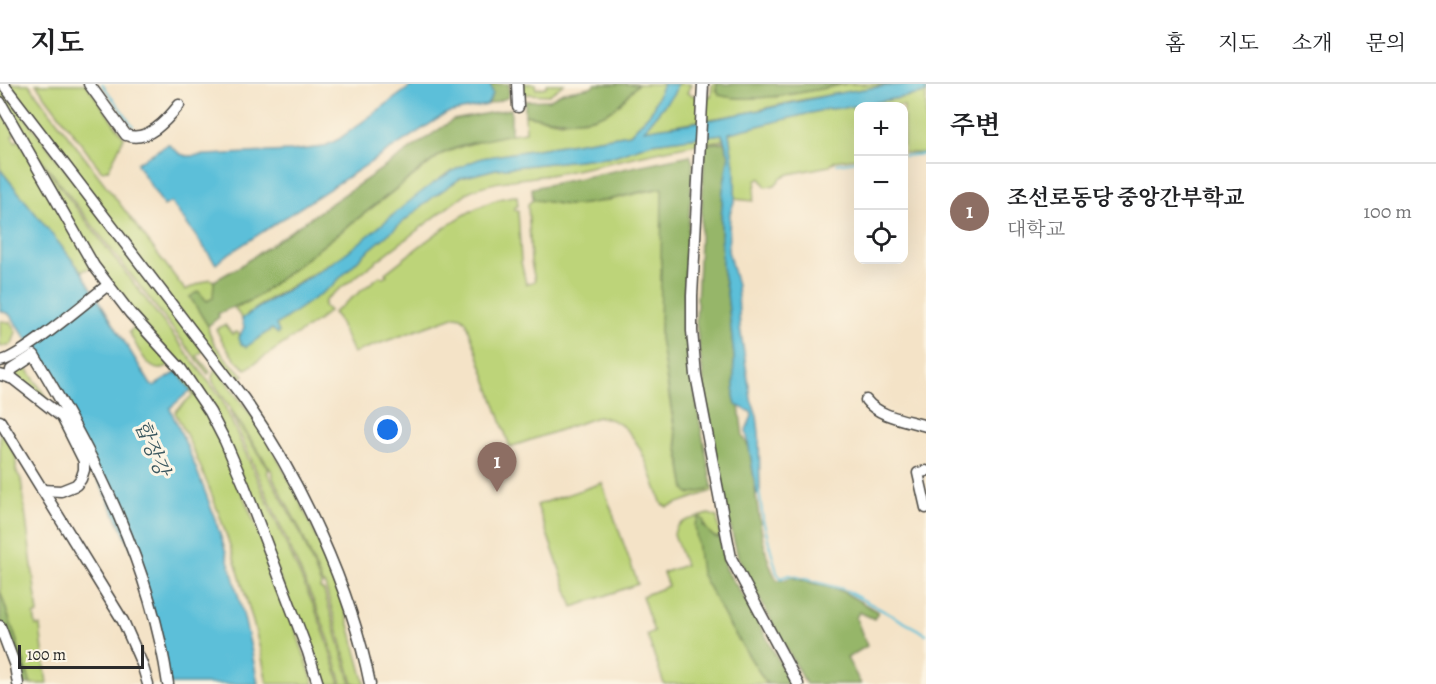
<!DOCTYPE html>
<html lang="ko">
<head>
<meta charset="utf-8">
<style>
	:root { --surface:#fff; --page:#f6f6f6; --text:#202124; --muted:#757577; --line:#e0e0e0; --accent:#1a73e8 }
	body { margin:0; font-family:Alegreya,"Noto Serif KR",serif; background:var(--page); color:var(--text) }
	.controls { position:absolute; right:18px; top:18px; display:grid; overflow:hidden; border-radius:12px; box-shadow:0 6px 24px #0002 }
	.controls button { width:54px; height:54px; display:grid; place-items:center; padding:0; border:0; border-bottom:2px solid var(--line); background:var(--surface); color:var(--text); font:30px sans-serif }
	.scale { position:absolute; left:18px; bottom:15px; width:126px; box-sizing:border-box; padding-left:6px; border:3px solid #2b2b2b; border-top:0; font-size:16px; line-height:21px; white-space:nowrap; color:#2b2b2b; -webkit-text-stroke:4px #fcf5e5; paint-order:stroke }
	.you { position:absolute; left:388px; top:346px; width:21px; height:21px; margin:-15px; border:4px solid #fff; border-radius:50%; background:#1a73e8; box-shadow:0 0 0 9px #1a73e833 }
	.badge { display:grid; place-items:center; width:39px; height:39px; border-radius:50%; background:var(--accent); color:#fff; font-size:20px; font-weight:700 }
	.pin { position:absolute; translate:-50% -50px; filter:drop-shadow(0 2px 3px #0008) }
	.pin::after { content:''; position:absolute; top:32px; width:21px; height:18px; background:inherit; clip-path:polygon(0 0,100% 0,50% 100%) }
	.list { margin:0; padding:0; list-style:none }
	h2 { display:flex; justify-content:space-between; align-items:center; height:78px; margin:0; padding:0 24px; font-size:26px }
	h2 small { font-size:20px; font-weight:400; color:var(--muted) }
	.list li { display:grid; grid-template-columns:39px 1fr auto; gap:18px; align-items:center; box-sizing:border-box; height:96px; padding:0 24px; border-top:2px solid var(--line) }
	.list b { display:block; font-size:22px; white-space:nowrap }
	.list p { margin:0; font-size:20px; white-space:nowrap; color:var(--muted) }
	.list em { font-size:20px; font-style:normal; color:var(--muted) }
	.icon { flex:none; width:33px; height:33px; fill:none; stroke:currentColor; stroke-width:2; stroke-linecap:round; stroke-linejoin:round }
	.map { position:relative; flex:none; width:926px; height:600px; overflow:hidden }
	header { display:flex; align-items:center; gap:36px; box-sizing:border-box; height:84px; padding:0 30px; background:var(--surface); border-bottom:2px solid var(--line) }
	header strong { font-size:28px }
	nav { display:flex; gap:33px; margin-inline-start:auto; font-size:21px }
	main { display:flex }
	aside { flex:1; background:var(--surface) }
	.map>svg:first-child { display:block }
	.green { fill:#bdd479; stroke:#748052; stroke-width:1.5 }
	.forest { fill:#96b669; stroke:#60704a; stroke-width:1.5 }
	.water { fill:#5bbfd9; stroke:#437582; stroke-width:1.5 }
	.lines { fill:none; stroke-linecap:round; stroke-linejoin:round }
	.stream { stroke:#5bbfd9; stroke-width:2 }
	.minor-casing { stroke:#494742; stroke-width:13 }
	.minor { stroke:#fff; stroke-width:10 }
	.labels { text-anchor:middle; dominant-baseline:central; stroke-width:6; stroke-linejoin:round; paint-order:stroke }
	.water-label { font-size:20px; font-style:italic; fill:#39575f; stroke:#fcf5e5 }
</style>
</head>
<body>
<header>
<strong>지도</strong>
<nav><a>홈</a><a>지도</a><a>소개</a><a>문의</a></nav>
</header>
<main>
<div class="map">
<svg width="926" height="600" viewBox="0 0 926 600">
	<rect width="100%" height="100%" fill="#fcf5e5"/>
	<filter id="ink" filterUnits="userSpaceOnUse"><feTurbulence type="fractalNoise" baseFrequency=".0167" numOctaves="2"/><feDisplacementMap in="SourceGraphic" scale="12" xChannelSelector="R" yChannelSelector="G"/><feConvolveMatrix kernelMatrix="1 2 1 2 8 2 1 2 1" color-interpolation-filters="sRGB"/></filter>
	<filter id="wash" filterUnits="userSpaceOnUse"><feTurbulence type="fractalNoise" baseFrequency=".008" numOctaves="4" result="noise"/><feDisplacementMap in="SourceGraphic" scale="24" xChannelSelector="R" yChannelSelector="G"/><feGaussianBlur stdDeviation="1.35" result="paint"/><feColorMatrix in="noise" values="0 0 0 0 0 0 0 0 0 0 0 0 0 0 0 0 0 1.4 0 .05"/><feComposite in="paint" operator="in"/></filter>
	<g filter="url(#wash)">
		<rect width="100%" height="100%" fill="#f4e3c7"/>
		<g class="green">
			<path d="M0,0L203,267L197,272L210,288L208,290L37,70L28,63L0,13Z"/>
			<path d="M7,0H29L185,206L210,195L214,197V214L207,217L190,213L208,242C209,259 230,280 244,291L234,299Z"/>
			<path d="M36,0H86L124,53L109,85L103,87L100,85Z"/>
			<path d="M521,0H535L536,5L546,3L547,0H564L549,11L522,10Z"/>
			<path d="M638,0H663L651,28L630,50L482,74L445,91L343,172L266,217L242,235L234,223L240,222L255,214L442,70C469,59 497,51 526,48L525,31L561,38L612,26Z"/>
			<path d="M677,0H691L687,9L695,12H711L712,0H717L716,6L777,13L846,0H892L801,16L741,30L644,46L674,9Z"/>
			<path d="M926,9V69H904V22H858V74L835,77L829,82L789,90L780,95L775,101L766,103L760,94L756,97L753,117L735,115V88L729,49L827,25L843,24Z"/>
			<path d="M0,24L15,50L12,52L15,58L19,56L93,183L81,187L0,85Z"/>
			<path d="M722,50L723,56C668,63 614,79 559,89C531,95 494,95 468,108L325,216L324,222L329,227L319,236L246,285C232,275 224,261 216,245L225,241L232,250L237,248L240,251L239,254L246,262L272,245L278,250L279,248L276,241L332,202L363,171L433,113L461,94L496,85L614,72L652,59Z"/>
			<path d="M36,71L221,314L315,525L327,557L340,600H320L227,355L94,178Z"/>
			<path d="M663,104L660,254L673,338L685,405L712,402V407L667,423L662,420C649,389 639,335 598,333L510,363L466,237L461,233L456,232L353,269L337,233L333,229L380,192L383,194L387,191L385,189C420,163 473,114 517,112L518,122L515,123L514,126L518,127L521,178L526,200L535,197L531,178L528,120L533,116C547,116 560,122 575,121C602,119 635,109 663,104Z"/>
			<path d="M0,237L10,238L16,248L12,260L0,263Z"/>
			<path d="M136,242L167,276L169,281C150,297 137,261 129,248Z"/>
			<path d="M24,280L50,319L12,291Z"/>
			<path d="M216,283L263,348L297,411L332,487L344,522L365,600H353L325,501L322,499L301,447L273,394V389L213,298L212,293Z"/>
			<path d="M195,309L224,365L281,503L314,600H267C262,569 254,540 245,510C227,448 205,386 175,328Z"/>
			<path d="M230,327L269,386L267,388L300,448L321,501L320,504L324,507L351,600H342L329,556L317,525Z"/>
			<path d="M0,345L16,372V387L21,395L38,530L34,531L36,542H40L47,600H31L0,507Z"/>
			<path d="M602,399L638,500L573,523L537,421Z"/>
			<path d="M709,430L717,433L720,452L718,454C708,453 704,441 702,434L701,489L731,544L767,600H664L647,551L654,548L642,512L668,502L663,489L685,481L674,450C676,435 697,434 709,430Z"/>
		</g>
		<g class="forest">
			<path d="M490,0H509V10L507,14L487,21L493,10Z"/>
			<path d="M595,0H638C630,8 621,21 612,26C585,42 554,36 525,31V17L549,16L563,8L591,3Z"/>
			<path d="M717,0H846C811,6 752,21 719,11L716,5Z"/>
			<path d="M511,25V50L464,61L441,70L255,214C241,222 231,222 218,230L219,233L208,242L190,213L198,207L207,217L213,214L214,197L237,184L453,36Z"/>
			<path d="M724,58L729,71L723,106L721,136L722,183L727,209L734,272V312L736,320L739,322L743,353L749,363C756,398 759,468 777,496H786L791,493L842,507L878,528L874,535L859,528L856,534L867,562L847,574L861,600H806L759,514L738,473L724,417L707,324L696,238L705,60Z"/>
			<path d="M690,71L693,79C690,134 682,192 686,248C691,300 703,351 712,402L708,406L689,410L685,405L660,254L662,104C633,108 604,119 575,121C560,122 547,116 533,116L532,104Z"/>
			<path d="M699,434L704,436L703,441L713,452L718,454L720,452L725,485L748,519L791,600H767L731,544L701,489L695,441Z"/>
			<path d="M0,507L31,600H21L17,584L0,536Z"/>
		</g>
		<g class="water">
			<path d="M414,0H490L493,10L487,21L447,29L225,172L216,180L171,118L164,122L138,82L137,79L168,60L180,70L187,72L291,67L323,63L339,55Z"/>
			<path d="M663,0H677L674,9L644,46C676,41 708,37 740,30C802,18 862,0 926,0V9L843,24L827,25L729,49L735,88V115L730,129L728,167L737,202L740,243L751,315L757,332L759,349L760,407L757,410L746,346L752,332L751,328L736,321L734,312V272L727,209L722,183L721,136L723,106L729,71L722,50L652,59L614,72L496,85L461,94L433,113L363,171L332,202L276,241L279,249L278,250L272,245L246,263L241,260L239,254L244,243L242,235C274,211 311,195 343,171C389,139 428,92 482,74L630,50L651,28Z"/>
			<path d="M0,85L81,187L151,301L154,302L177,288L191,306L170,324L171,327C211,411 242,509 258,600H169L138,478L36,268L9,230L0,227Z"/>
		</g>
		<g class="lines">
			<g class="stream">
				<path d="M102,0L133,42"/>
				<path d="M904,72L926,70"/>
				<path d="M837,80L858,77"/>
				<path d="M759,407L763,436L777,489L781,494L790,491L843,505L926,550"/>
			</g>
		</g>
	</g>
	<g filter="url(#ink)">
		<g class="lines">
			<g class="minor-casing">
				<g id="minor">
					<path d="M3,0L244,315C300,395 351,504 370,600"/>
					<path d="M89,0L126,51C147,59 167,36 179,21"/>
					<path d="M517,0L518,23"/>
					<path d="M703,0L692,212V247L696,291L731,474L798,600"/>
					<path d="M0,18L94,182L130,229L181,285L210,328L225,357L244,401L308,568L318,600"/>
					<path d="M0,277C20,275 88,216 108,201"/>
					<path d="M0,291L12,294L62,333L84,377V386L81,395L76,401L61,407L42,406"/>
					<path d="M10,294L11,286L34,271C95,372 151,482 168,600"/>
					<path d="M866,316C879,333 907,336 926,342"/>
					<path d="M0,337L123,537L142,580L148,600"/>
					<path d="M926,387L918,389L926,424"/>
					<path d="M0,542L15,582L18,600"/>
				</g>
			</g>
			<use href="#minor" class="minor"/>
		</g>
	</g>
	<g class="labels">
		<g class="water-label">
			<text transform="translate(152 364) rotate(67)">합장강</text>
		</g>
	</g>
</svg>
<div class="controls">
<button>+</button>
<button>−</button>
<button><svg class="icon" aria-label="locate" viewBox="0 0 24 24"><circle cx="12" cy="12" r="6"/><path d="M12 2v4M12 18v4M2 12h4M18 12h4"/></svg></button>
</div>
<div class="scale">100 m</div>
<div class="you"></div>
<div class="pin badge" style="left:497px;top:408px;background:#8d6e63">1</div>
</div>
<aside>
<h2>주변<small></small></h2>
<ul class="list">
<li><span class="badge" style="background:#8d6e63">1</span><div><b>조선로동당 중앙간부학교</b><p>대학교</p></div><em>100 m</em></li>
</ul>
</aside>
</main>
</body>
</html>
